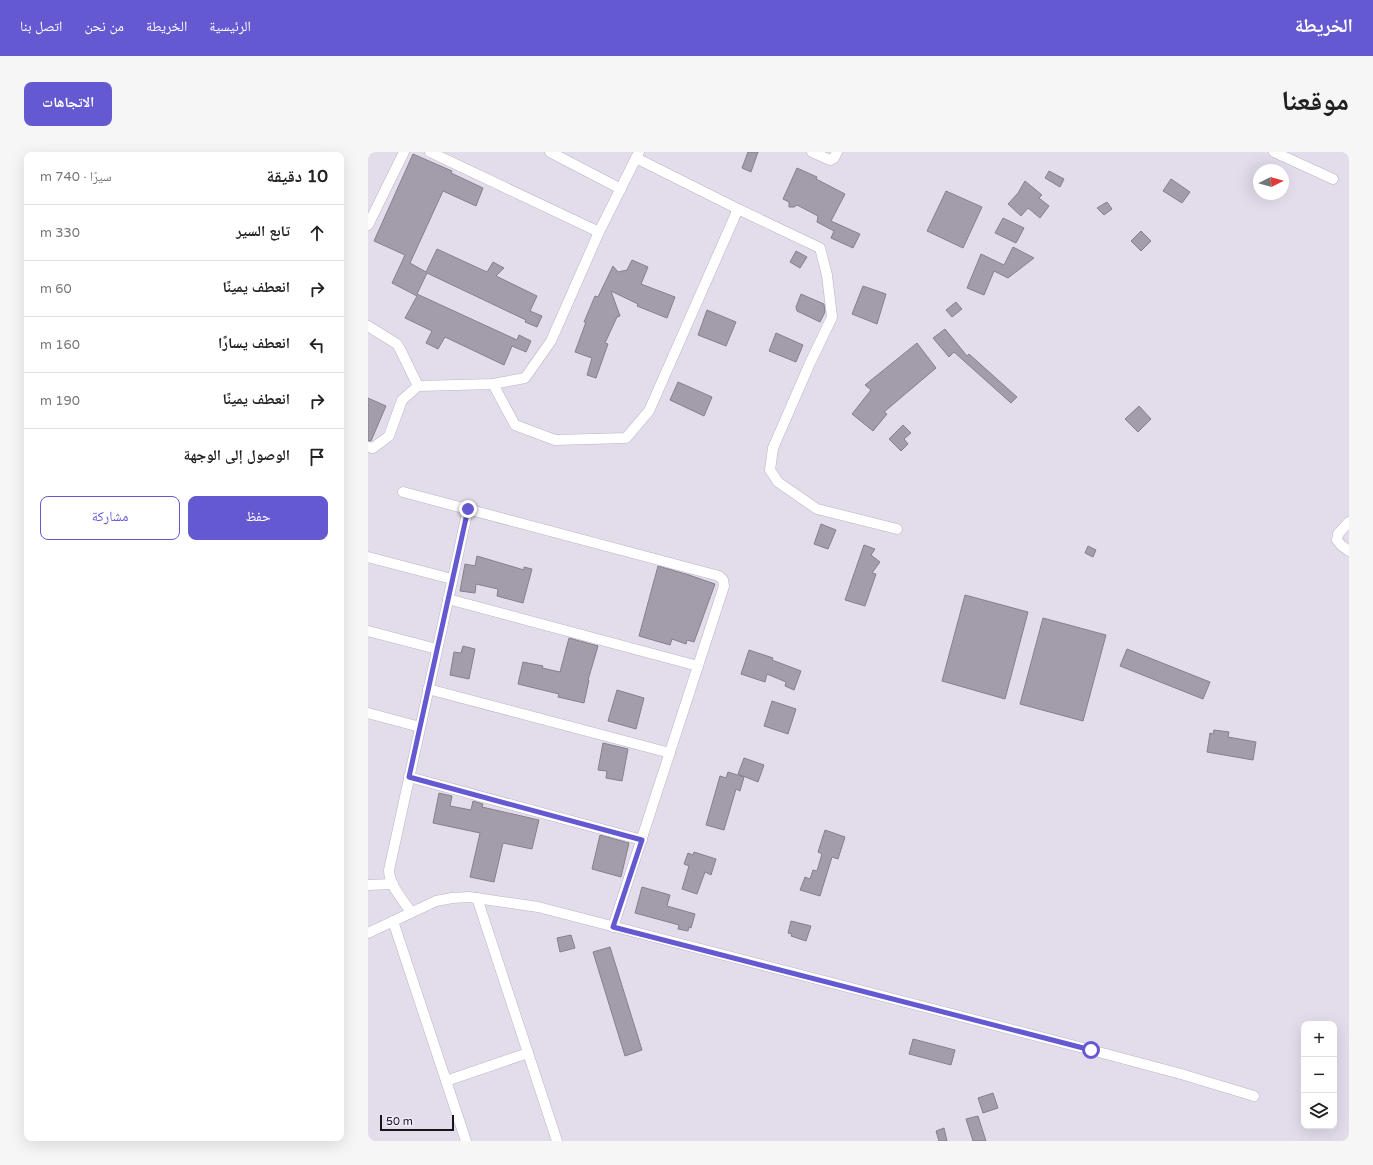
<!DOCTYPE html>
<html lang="ar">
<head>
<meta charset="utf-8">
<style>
	:root { --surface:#fff; --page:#f6f6f6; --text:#222; --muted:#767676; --line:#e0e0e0; --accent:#6559d2 }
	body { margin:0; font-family:"Varela Round","Noto Naskh Arabic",sans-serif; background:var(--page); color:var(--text); direction:rtl }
	.controls { position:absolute; right:12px; bottom:12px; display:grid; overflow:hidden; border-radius:8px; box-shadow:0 4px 16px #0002 }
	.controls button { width:36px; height:36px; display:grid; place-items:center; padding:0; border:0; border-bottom:1px solid var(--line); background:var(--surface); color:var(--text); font:20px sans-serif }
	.compass { position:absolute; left:885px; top:12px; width:36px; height:36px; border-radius:50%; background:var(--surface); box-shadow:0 4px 16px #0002; rotate:84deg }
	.scale { position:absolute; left:12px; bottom:10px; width:74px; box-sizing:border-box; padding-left:4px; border:2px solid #18161b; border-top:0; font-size:11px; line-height:14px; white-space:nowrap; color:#18161b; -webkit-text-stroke:3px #efe9f8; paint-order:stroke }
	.stop { position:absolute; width:12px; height:12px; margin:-9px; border:3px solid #6559d2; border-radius:50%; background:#fff }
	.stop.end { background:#6559d2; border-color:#fff; box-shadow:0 1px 4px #0008 }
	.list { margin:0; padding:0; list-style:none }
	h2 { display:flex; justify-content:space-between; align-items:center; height:52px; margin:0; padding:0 16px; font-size:17px }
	h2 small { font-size:13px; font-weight:400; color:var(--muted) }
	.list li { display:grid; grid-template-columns:26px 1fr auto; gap:12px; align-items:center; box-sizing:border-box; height:56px; padding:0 16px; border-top:1px solid var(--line) }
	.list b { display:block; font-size:15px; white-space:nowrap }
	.list em { font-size:13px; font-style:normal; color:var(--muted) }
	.actions { display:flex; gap:8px; padding:12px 16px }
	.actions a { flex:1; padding:9px 0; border:1px solid var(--accent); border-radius:8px; text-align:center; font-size:14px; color:var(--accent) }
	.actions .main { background:var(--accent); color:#fff }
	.icon { flex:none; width:22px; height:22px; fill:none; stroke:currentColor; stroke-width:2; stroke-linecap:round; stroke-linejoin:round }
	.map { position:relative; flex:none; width:981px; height:989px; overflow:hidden; direction:ltr; border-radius:8px }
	header { display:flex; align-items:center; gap:24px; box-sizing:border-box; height:56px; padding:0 20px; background:var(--accent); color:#fff }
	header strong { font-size:19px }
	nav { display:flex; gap:22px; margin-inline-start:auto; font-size:14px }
	.intro { display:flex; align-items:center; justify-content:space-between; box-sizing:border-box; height:96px; padding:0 24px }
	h1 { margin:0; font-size:28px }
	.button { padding:10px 18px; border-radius:8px; background:var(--accent); color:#fff; font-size:14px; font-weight:700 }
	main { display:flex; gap:24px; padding:0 24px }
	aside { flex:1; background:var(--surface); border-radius:8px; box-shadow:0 4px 16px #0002 }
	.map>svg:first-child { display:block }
	.building { fill:#a39dab; stroke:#86808d }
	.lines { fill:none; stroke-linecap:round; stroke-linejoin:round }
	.street-casing { stroke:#bbb5c3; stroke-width:11 }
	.street { stroke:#fff; stroke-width:10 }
	.route { stroke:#6559d2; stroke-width:5 }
</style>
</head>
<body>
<header>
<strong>الخريطة</strong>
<nav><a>الرئيسية</a><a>الخريطة</a><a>من نحن</a><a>اتصل بنا</a></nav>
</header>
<div class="intro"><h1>موقعنا</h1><a class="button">الاتجاهات</a></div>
<main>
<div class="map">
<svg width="981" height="989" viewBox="0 0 981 989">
	<rect width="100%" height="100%" fill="#e2dceb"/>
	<g class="building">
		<path d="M380,0H390L383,20L374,16Z"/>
		<path d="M45,2L84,19L83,21L115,36L108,54L75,39L42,111L58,120L69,97L119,120L125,110L136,116L128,124L169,144L162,159L174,164L169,175L157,170L158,168L59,121L49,142L149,188L151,183L163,189L158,200L144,194L136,213L77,185L70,197L58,191L64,179L37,166L49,144L24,131L37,103L6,89Z"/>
		<path d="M429,16L449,25L448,27L477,42L463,69L492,82L485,96L463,86L466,79L449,70L450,64L429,53L426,55H421V50L415,47Z"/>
		<path d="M681,19L696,27L692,35L677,26Z"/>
		<path d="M803,27L822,40L814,51L795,39Z"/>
		<path d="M657,29L674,43L671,46L681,54L672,66L660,56L653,64L640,52L650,41Z"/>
		<path d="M578,39L614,55L595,96L559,79Z"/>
		<path d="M739,50L744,57L736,63L729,56Z"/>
		<path d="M635,66L656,76L648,91L627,81Z"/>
		<path d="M773,79L783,89L773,99L763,89Z"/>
		<path d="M645,95L666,106L640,126L626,119L616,143L599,136L613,102L636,113Z"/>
		<path d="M428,99L439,105L432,116L422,110Z"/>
		<path d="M264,108L280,115L273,132L307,145L299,166L269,154L270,152L243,139L252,164L249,165L237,191L240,192L228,226L219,223L224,206L207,200L218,170H216L227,144L230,145L245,114L250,120L259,118Z"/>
		<path d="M495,134L518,142L509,172L484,162Z"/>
		<path d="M433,142L456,152L457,160L452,170L429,159L428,155Z"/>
		<path d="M588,150L594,157L584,165L578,158Z"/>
		<path d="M339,158L368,170L358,194L330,183Z"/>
		<path d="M577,177L599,204L601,202L649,245L643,251L586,200L581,205L565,186Z"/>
		<path d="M408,181L435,193L428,210L401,199Z"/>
		<path d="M549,191L568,216L516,260L519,262L505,279L484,262L503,238L497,233Z"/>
		<path d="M310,230L344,245L336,264L302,248Z"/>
		<path d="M0,246L18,254L3,289H0Z"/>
		<path d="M771,254L783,267L770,280L757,267Z"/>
		<path d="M535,273L543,281L536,287L540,292L533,299L521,287Z"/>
		<path d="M453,372L468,378L460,397L446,392Z"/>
		<path d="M496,393L507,397L503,403L512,410L504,421L508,422L497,454L477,448Z"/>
		<path d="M720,394L728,398L725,405L717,401Z"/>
		<path d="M109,404L156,418V415L164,417L155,451L129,444L130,437L108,432L107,441L92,439L97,412L107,414Z"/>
		<path d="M290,414L321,423L347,432L326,490L319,488L318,492L304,487L302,493L271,484Z"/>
		<path d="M597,443L660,460L637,547L574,529Z"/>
		<path d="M675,466L738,483L715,569L652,552Z"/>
		<path d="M201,486L230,494L220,528H221L216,551L190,545L191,542L150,532L155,510L175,514L174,516L192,520Z"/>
		<path d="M95,494L107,497L101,527L82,523L86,500L93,501Z"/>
		<path d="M759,497L842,530L835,547L752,514Z"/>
		<path d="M381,498L405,506L404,508L433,519L426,538L417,534L418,530L399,522L397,530L373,522Z"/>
		<path d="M249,538L276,546L268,577L240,569Z"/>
		<path d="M404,549L428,557L420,582L396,574Z"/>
		<path d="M846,578L861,580L860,585L888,590L885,608L839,600L842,581L845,582Z"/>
		<path d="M235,591L260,597L254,629L238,626L239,619L230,618Z"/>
		<path d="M376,606L396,613L390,630L370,622Z"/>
		<path d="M360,620L376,625L372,639L368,637L356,678L338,673L352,624L358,626Z"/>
		<path d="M71,641L84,644L82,654L103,658L105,649L115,652L114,655L171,668L164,697L135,691L126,730L102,725L112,681L65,671Z"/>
		<path d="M457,678L477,685L470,707L464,705L452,744L432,738L437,725L442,727L445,718L449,719L454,702L450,700Z"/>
		<path d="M232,683L261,691L253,725L224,717Z"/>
		<path d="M326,700L348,707L343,723L337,720L329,742L314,737L321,714L316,712L320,701L325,703Z"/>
		<path d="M274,735L302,743L299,754L327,762L323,776L321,775L320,779L310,777L311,773L267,761Z"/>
		<path d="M423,769L443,774L438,789L423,784L424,782L420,781Z"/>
		<path d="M203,783L207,796L192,800L189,786Z"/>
		<path d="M242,795L274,898L257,904L225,800Z"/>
		<path d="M545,887L587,898L583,913L541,902Z"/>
		<path d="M625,941L630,956L615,961L610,946Z"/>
		<path d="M610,964L618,989H605L598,967Z"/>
		<path d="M576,976L579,989H571L568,979Z"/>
	</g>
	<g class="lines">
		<g class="street-casing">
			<g id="street">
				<path d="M62,0L231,80"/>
				<path d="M182,0L253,37"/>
				<path d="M444,0L462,8L466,6L469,0"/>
				<path d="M906,0L965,27"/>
				<path d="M268,6L370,57L452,96L459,123L464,165L442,211L405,296L402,318L410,330L449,357L529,377"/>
				<path d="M0,73L36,0"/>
				<path d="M0,174L29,192L33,199L50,234"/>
				<path d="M125,232L147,273L187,288L258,286L281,259L370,57"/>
				<path d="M0,295L5,296L21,284L34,248L50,234L125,232L157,226L183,189L231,80L271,0"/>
				<path d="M35,340L351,424L355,428L356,434L245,775"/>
				<path d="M981,370L970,382L969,388L973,393L981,399"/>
				<path d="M0,405L84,427"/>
				<path d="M80,447L330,514"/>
				<path d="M0,479L69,497"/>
				<path d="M60,537L302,601"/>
				<path d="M0,561L52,575"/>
				<path d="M41,625L274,688"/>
				<path d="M0,733L25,732"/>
				<path d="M109,746L189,989"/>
				<path d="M43,760C35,748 21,733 21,718L100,357"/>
				<path d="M25,769L98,989"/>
				<path d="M0,781L68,749L84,746L101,745L170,755L723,898L813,922L886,944"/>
				<path d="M78,929L160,901"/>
			</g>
		</g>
		<use href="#street" class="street"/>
	</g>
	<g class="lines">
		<path class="route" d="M100,357L41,625L274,688L245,775L723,898"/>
	</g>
</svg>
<div class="controls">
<button>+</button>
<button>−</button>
<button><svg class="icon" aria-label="layers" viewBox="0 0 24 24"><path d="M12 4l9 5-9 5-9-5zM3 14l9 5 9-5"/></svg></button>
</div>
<svg class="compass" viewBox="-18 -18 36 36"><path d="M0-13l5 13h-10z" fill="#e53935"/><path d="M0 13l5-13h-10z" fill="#767676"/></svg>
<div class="scale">50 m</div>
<div class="stop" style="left:723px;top:898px"></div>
<div class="stop end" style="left:100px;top:357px"></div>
</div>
<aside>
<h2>10 دقيقة<small>سيرًا · 740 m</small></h2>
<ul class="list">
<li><svg class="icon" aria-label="ahead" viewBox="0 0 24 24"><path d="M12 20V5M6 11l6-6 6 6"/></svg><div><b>تابع السير</b></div><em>330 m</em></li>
<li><svg class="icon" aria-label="right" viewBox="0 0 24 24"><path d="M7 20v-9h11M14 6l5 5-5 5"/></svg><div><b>انعطف يمينًا</b></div><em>60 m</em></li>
<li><svg class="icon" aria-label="left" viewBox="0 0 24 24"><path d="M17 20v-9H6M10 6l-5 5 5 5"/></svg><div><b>انعطف يسارًا</b></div><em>160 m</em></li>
<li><svg class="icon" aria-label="right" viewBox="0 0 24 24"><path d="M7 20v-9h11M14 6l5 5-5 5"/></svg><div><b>انعطف يمينًا</b></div><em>190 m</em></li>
<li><svg class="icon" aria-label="arrive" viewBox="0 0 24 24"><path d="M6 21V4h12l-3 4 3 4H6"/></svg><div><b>الوصول إلى الوجهة</b></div></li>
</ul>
<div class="actions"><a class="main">حفظ</a><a>مشاركة</a></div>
</aside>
</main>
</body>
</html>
